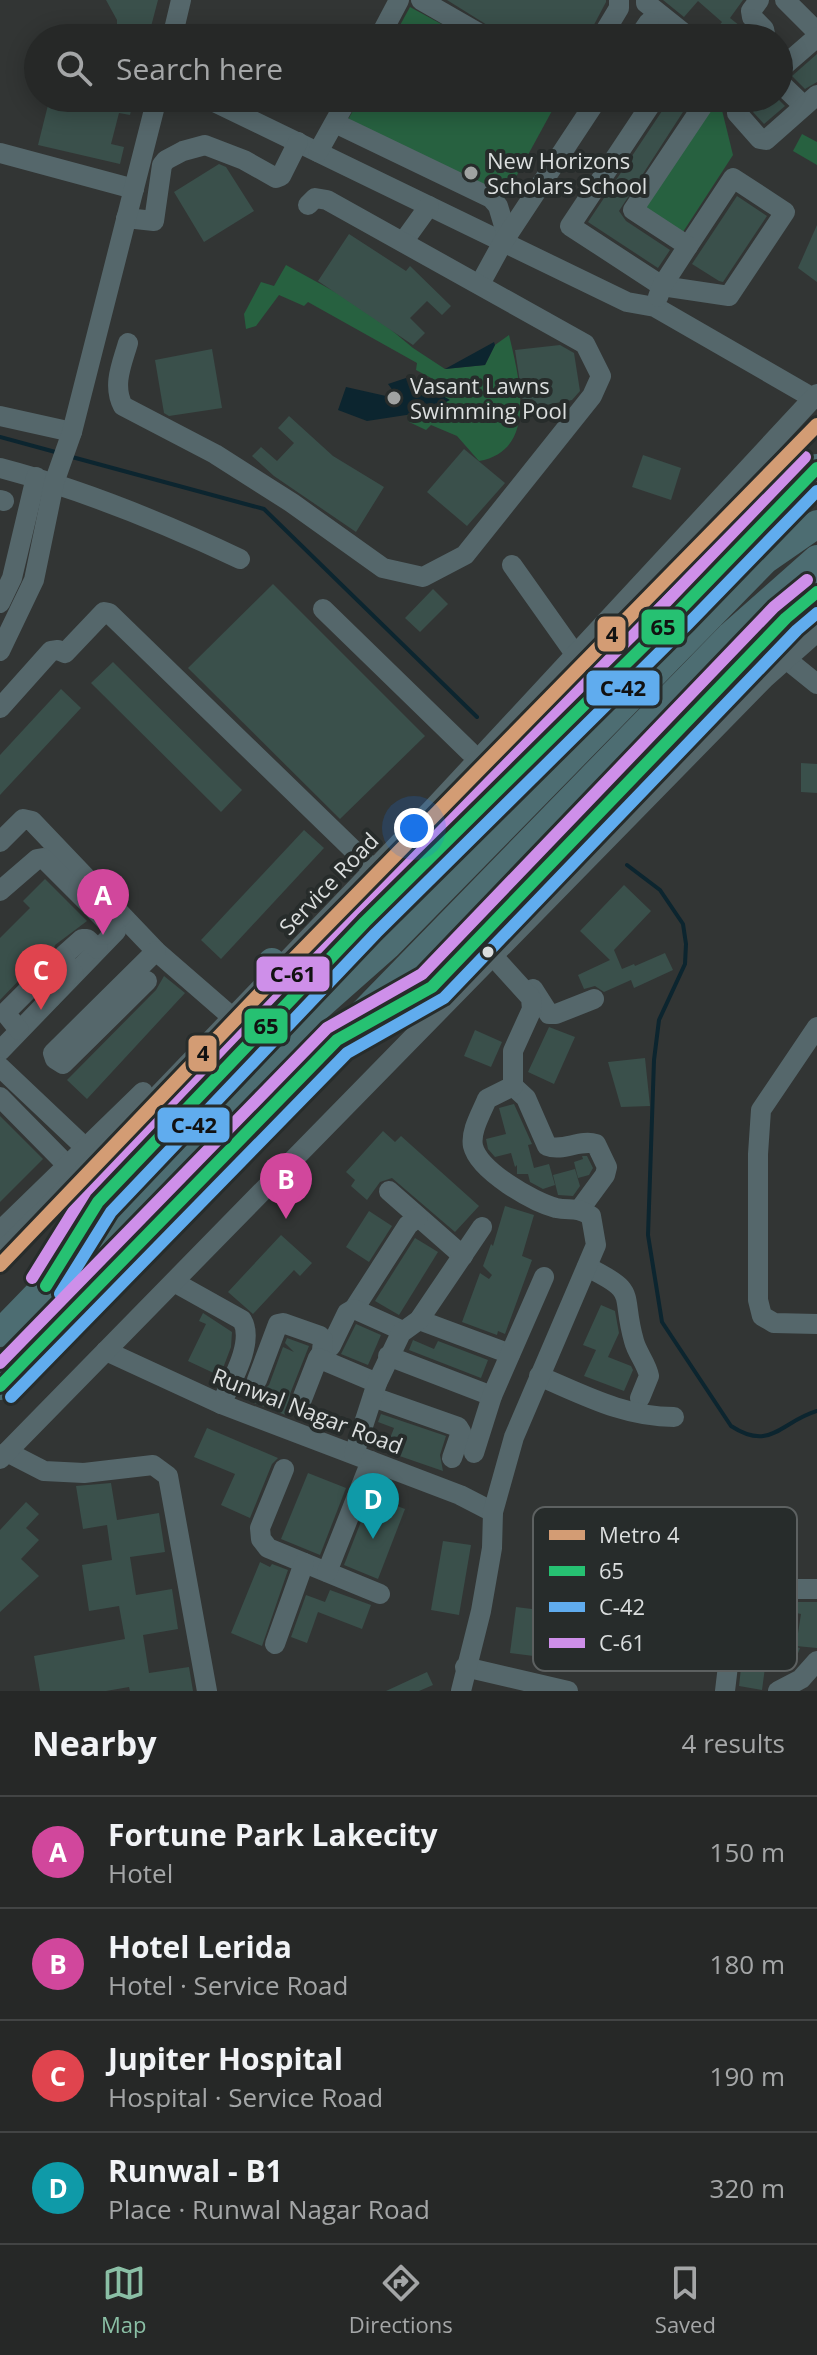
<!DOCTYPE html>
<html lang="en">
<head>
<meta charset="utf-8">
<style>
	:root { --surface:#262827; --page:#2e302f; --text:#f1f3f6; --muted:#a4a6a7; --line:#424444; --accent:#8abfa5 }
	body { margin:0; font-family:"Open Sans",sans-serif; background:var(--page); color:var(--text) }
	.you { position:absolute; left:414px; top:828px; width:28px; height:28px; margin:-20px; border:6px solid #fff; border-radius:50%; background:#1a73e8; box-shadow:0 0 0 12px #1a73e833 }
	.badge { display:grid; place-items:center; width:52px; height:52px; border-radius:50%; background:var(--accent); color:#fff; font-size:26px; font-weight:700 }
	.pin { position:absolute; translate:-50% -66px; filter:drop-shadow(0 2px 4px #0008) }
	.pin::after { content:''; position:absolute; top:42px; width:28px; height:24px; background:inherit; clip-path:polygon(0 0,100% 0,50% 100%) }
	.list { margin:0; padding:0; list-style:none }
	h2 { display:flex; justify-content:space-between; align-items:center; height:104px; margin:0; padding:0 32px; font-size:34px }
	h2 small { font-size:26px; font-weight:400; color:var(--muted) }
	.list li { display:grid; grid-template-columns:52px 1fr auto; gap:24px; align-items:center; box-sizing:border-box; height:112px; padding:0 32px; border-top:2px solid var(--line) }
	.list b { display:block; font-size:30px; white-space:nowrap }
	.list p { margin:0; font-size:26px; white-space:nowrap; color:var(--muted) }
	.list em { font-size:26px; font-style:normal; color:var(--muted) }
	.icon { flex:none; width:44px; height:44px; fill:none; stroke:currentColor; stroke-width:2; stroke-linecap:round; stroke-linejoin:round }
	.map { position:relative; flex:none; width:817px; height:1691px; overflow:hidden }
	.search { position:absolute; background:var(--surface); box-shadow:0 4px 20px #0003; left:24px; right:24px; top:24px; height:88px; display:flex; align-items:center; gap:20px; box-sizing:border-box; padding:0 28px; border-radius:44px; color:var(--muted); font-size:30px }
	.sheet { height:552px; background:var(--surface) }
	nav { display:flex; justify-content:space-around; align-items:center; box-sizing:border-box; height:112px; border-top:2px solid var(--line); background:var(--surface); font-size:22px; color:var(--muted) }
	nav a { display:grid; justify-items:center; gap:4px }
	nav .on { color:var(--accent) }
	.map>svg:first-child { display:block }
	.green { fill:#276140 }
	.water { fill:#0c252f }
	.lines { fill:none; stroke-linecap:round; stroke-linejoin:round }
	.stream { stroke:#0c252f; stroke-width:4 }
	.building { fill:#3a504b }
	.minor { stroke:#55676b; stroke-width:20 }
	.highway { stroke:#4d6d72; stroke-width:28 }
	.bus-1-casing { stroke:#272c2b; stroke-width:18 }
	.bus-2-casing { stroke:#272c2b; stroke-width:18 }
	.bus-3-casing { stroke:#272c2b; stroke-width:18 }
	.bus-1 { stroke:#26c172; stroke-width:12 }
	.bus-2 { stroke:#60acee; stroke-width:12 }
	.bus-3 { stroke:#ce8fe9; stroke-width:12 }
	.metro-1-casing { stroke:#272c2b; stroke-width:20 }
	.metro-1 { stroke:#d39c74; stroke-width:14 }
	.poi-dot { fill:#a0a3a2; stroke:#272c2b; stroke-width:3 }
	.bus-dot { fill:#dbdede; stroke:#272c2b; stroke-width:3 }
	.labels { text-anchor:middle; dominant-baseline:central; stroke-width:8; stroke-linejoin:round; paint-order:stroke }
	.poi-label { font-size:22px; fill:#dbdede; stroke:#272c2b; text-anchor:start }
	.street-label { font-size:22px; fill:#dbdede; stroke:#272c2b }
	.key { fill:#272c2b; stroke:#5d6161; stroke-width:2 }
	.key-label { font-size:22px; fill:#dbdede }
	.line-badge { stroke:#272c2b; stroke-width:3 }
	.pale-badge-label { font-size:22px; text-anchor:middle; font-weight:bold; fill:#111 }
</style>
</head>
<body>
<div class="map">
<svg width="817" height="1691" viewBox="0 0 817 1691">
	<rect width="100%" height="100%" fill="#323534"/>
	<g class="green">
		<path d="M410,7L467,38H393Z"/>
		<path d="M360,98H559L499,208L345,125Z"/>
		<path d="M711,98H719L733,155L681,235L641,207Z"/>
		<path d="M802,134L817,142V165L793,151Z"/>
		<path d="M286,265L366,309L413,348L445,369L485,365L495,345L509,335C519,377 539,450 479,461L457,436L431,425L426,430L409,422L407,415L449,400L428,387L435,380L416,370L417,363L308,302L304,306L279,295L256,326L246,329L244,314L261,282L274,286Z"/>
	</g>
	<g class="water">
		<path d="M494,342L495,345L485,365L445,369Z"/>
		<path d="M409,377L450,400L426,412L367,421L338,410L346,387L386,396L396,395L388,384Z"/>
	</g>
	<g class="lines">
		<g class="stream">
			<path d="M0,437L59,453"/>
			<path d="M72,457L264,509L477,717"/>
			<path d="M627,865L660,890L683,924L686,944L685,964L659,1020L654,1060L648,1235L662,1322L731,1426C771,1452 780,1422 817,1411"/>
		</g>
	</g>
	<g class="building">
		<path d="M106,0H158L148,38H117V20Z"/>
		<path d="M447,0H606V2L587,38H508Z"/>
		<path d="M663,0H743L730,18L750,34L749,38H709L722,22L698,1L684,17Z"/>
		<path d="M817,54V82L805,89L792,76Z"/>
		<path d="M73,98H134L130,115L119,113L111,144L124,147L120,164L38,145L49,101L71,106Z"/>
		<path d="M283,98H318L311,112Z"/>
		<path d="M668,98H692L619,211L626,221L670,250L658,268L588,222L666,105Z"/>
		<path d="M762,98H777L785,106L764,124L753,112Z"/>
		<path d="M219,164L226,167L254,211L204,242L174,192Z"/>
		<path d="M737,196L767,216L723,282L719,281L692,264Z"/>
		<path d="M817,225V282L798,268Z"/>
		<path d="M349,234L406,271L410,266L451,306L442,315L427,301L410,318L425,333L413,345L318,281Z"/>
		<path d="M560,345L574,353L580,391L572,400L524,409L515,350Z"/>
		<path d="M212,349L222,408L169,416L164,413L155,360Z"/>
		<path d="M289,416L333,456L384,487L356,532L274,476L252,456L261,447L277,461L294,443L278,428Z"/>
		<path d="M464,449L505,483L467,526L427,492Z"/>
		<path d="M643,455L681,468L671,500L632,487Z"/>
		<path d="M273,584L425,736L340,819L188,668Z"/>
		<path d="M433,589L448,604L420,632L405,618Z"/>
		<path d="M113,662L242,790L221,812L91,683Z"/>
		<path d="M61,689L81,708L0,795V755Z"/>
		<path d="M801,763L817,764V793L801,792Z"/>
		<path d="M304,830L324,848L221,959L201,940Z"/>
		<path d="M45,879L87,921L55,945L51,958L36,973L23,976L0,1000V938L30,908L23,901Z"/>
		<path d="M624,885L651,911L614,950L622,969L634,964L635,966L665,953L673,970L634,988L631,980L604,992L595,986L584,989L578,975L610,960L580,931Z"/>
		<path d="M164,976L185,993L87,1099L67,1080L156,990Z"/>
		<path d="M549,1027L575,1037L554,1084L528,1072Z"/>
		<path d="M475,1030L502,1042L491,1067L464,1056Z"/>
		<path d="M645,1058L650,1106L621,1107L608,1062Z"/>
		<path d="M514,1104L532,1144L528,1145L534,1168L549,1164L555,1185L543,1189L530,1182L528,1174H517V1165L515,1167L511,1153L495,1157L488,1149L486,1139L506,1134L499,1108Z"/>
		<path d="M0,1116L43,1159L0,1202Z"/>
		<path d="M383,1131L395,1142L401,1136L479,1206L455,1232L392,1178L380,1182L367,1200L351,1186L355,1180L346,1172Z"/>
		<path d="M582,1156H587L593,1168L589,1175L578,1178L574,1162L583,1159Z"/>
		<path d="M575,1169L580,1186L573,1196L558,1195L553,1175Z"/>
		<path d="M505,1206L534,1215L522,1256L532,1260L505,1334L498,1331L497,1335L462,1322L480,1273L489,1279L492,1275L483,1266L491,1244L493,1246Z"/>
		<path d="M369,1211L392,1226L369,1262L346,1247Z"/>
		<path d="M281,1235L312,1263L300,1276L294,1270L253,1314L228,1292Z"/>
		<path d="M415,1238L438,1252L399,1315L375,1301Z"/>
		<path d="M601,1305L615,1311L619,1333L608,1357L631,1366L633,1370L624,1391L584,1376L596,1350L583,1345Z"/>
		<path d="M203,1313L232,1332L231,1347L220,1376L188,1361L206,1324L199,1321Z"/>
		<path d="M356,1324L381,1335L368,1365L341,1354Z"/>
		<path d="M287,1338L309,1346L290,1394L289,1402L294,1409L291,1417L249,1401L252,1392L260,1393L269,1385L283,1347L294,1352L285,1343Z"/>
		<path d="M413,1340L434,1349L438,1341L488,1360L481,1378L409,1350Z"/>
		<path d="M381,1414L446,1436L440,1455L443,1471L385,1451L394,1428L378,1422Z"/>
		<path d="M207,1428L278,1458L272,1464L250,1518L221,1505L235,1474L194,1457Z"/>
		<path d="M308,1473L346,1488L320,1555L281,1539Z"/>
		<path d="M111,1483L117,1520L159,1513L165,1552L130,1557L136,1595L172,1589L178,1629L143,1635L149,1673L189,1667L193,1691H130L129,1687L106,1691H40L34,1656L125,1639L119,1606L89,1611L82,1565L112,1560L107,1525L83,1529L76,1486Z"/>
		<path d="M371,1496L405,1509L378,1579L344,1565Z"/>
		<path d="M26,1502L39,1514L26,1528L39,1540L21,1559L39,1576L0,1612V1530Z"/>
		<path d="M443,1541L471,1545L459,1615L431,1610Z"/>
		<path d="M260,1562L270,1567L272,1564L288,1570L262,1646L231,1633Z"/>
		<path d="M330,1590L371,1605L362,1629L318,1612L307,1643L291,1637L306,1595L325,1602Z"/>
		<path d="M793,1602H817V1648L796,1646L801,1614L792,1612Z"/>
		<path d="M516,1607L635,1622L628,1668L510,1653Z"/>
		<path d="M744,1641H775L800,1648L794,1664L766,1660L762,1690L739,1686Z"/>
		<path d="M427,1672L433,1685L419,1691H386Z"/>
	</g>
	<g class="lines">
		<g class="minor">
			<path d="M421,0L487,38"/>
			<path d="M646,0V3L690,38"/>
			<path d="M759,0L751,11L752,17L764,29L765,34L762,38"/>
			<path d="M785,0L817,32"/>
			<path d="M172,38L181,0"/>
			<path d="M379,38L399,0"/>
			<path d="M601,38L619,8V0"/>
			<path d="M638,38L649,22"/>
			<path d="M779,70L817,37"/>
			<path d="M779,82L804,106"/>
			<path d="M206,98L627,302L655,307L813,398"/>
			<path d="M655,98L570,226L662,286L729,296L785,212L733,178L688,246"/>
			<path d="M749,98L739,107L737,113L760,139L766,140L817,95"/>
			<path d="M335,123L491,198L498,206L507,236"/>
			<path d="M318,152L348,98"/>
			<path d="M0,153L134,189"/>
			<path d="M126,218L154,221L162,165L166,160L183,151L205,145L244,160L276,178L281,176L298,142"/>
			<path d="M403,242L429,206"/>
			<path d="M480,284L503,242L598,98"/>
			<path d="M658,297L662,286L688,246L633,210L708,98"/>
			<path d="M128,343C122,364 112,385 123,406L215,454L292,503L383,568L423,577L465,555L592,396L601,376L585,344L327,200L315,198L308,205"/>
			<path d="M0,416L72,432"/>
			<path d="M0,468C84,490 162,522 240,559"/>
			<path d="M0,500L4,501"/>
			<path d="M512,565L575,654"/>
			<path d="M0,603L12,578L36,477"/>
			<path d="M323,609L470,752"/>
			<path d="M0,651L34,580L54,483L72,432L157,98"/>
			<path d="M786,659L817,684"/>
			<path d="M0,708L51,651L58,650L65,653L104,612L109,613L374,870"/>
			<path d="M0,842L23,819L32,821L156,951L232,1017"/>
			<path d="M0,891L37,859L43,858L116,931L0,1051"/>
			<path d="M74,974L65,961L64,955L82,939H87L98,949"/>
			<path d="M147,981L63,1064L55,1059L53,1053L156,951"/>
			<path d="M533,989L549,1014H556L594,999"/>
			<path d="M817,1027L761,1110L758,1154V1300L762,1316L774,1323L817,1324"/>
			<path d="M19,1030L7,1015V1011L32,986H39L51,998"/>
			<path d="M0,1067L93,1155"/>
			<path d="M513,1086L526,1098L547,1146C563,1152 580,1139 596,1144L607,1167L605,1175L580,1209"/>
			<path d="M0,1097L66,1164"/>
			<path d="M389,1191L463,1256"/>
			<path d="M0,1231L143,1092"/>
			<path d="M0,1253L97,1159L432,809L817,394"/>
			<path d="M587,1267C640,1293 620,1292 634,1341C637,1353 647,1364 649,1376L640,1398"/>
			<path d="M174,1282L242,1320C255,1342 231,1382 221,1404"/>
			<path d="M354,1309L408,1225L418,1217"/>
			<path d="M419,1320L510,1354"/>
			<path d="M106,1351L221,1404L460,1495L493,1512"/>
			<path d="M320,1355L331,1346L347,1313L354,1309L403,1331"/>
			<path d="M388,1356L492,1396"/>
			<path d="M539,1376C584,1395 624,1417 674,1417"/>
			<path d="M257,1380L278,1324L283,1323L320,1336L323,1339L322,1351"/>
			<path d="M373,1397L458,1427L461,1432L452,1458"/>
			<path d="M302,1399L318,1358L377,1383"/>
			<path d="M7,1452L44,1471L84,1473L153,1465L168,1476L207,1691"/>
			<path d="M474,1453L492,1396L544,1277"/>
			<path d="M354,1454L377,1383L401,1333L419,1320L482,1227"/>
			<path d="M0,1459L765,678L817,632"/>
			<path d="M284,1469L260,1528L261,1539L268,1548L380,1594"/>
			<path d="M327,1572L371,1461"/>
			<path d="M275,1644L304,1563"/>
			<path d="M465,1667L568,1691"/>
			<path d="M461,1691L481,1611L492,1548L493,1512L514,1437L596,1245L591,1216C576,1206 571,1211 556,1208C533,1202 479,1171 473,1146C470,1131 482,1112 487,1099L513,1086V1051L532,1009L531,998L493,956"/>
			<path d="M725,1691L732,1632C744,1622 762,1634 775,1627L779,1595L783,1589H817"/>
			<path d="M778,1691L801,1679L817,1661"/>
		</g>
		<g class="highway">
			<path d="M272,962L300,989"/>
			<path d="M363,1026L432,987L786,618L817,592"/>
			<path d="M74,1241L98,1202L365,922L677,613L817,468"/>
			<path d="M0,1333L309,1015L388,945L765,560L817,524"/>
			<path d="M0,1386L730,636L817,559"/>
		</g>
		<g class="bus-1-casing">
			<g id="bus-1">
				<path d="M46,1286L98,1202L365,922L677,613L817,468"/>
				<path d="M0,1386L337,1040L432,987L786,618L817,592"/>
			</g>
		</g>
		<g class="bus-2-casing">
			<g id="bus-2">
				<path d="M60,1294L111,1212L376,933L688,624L817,491"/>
				<path d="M11,1397L347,1053L444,998L797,630L817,613"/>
			</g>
		</g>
		<g class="bus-3-casing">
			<g id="bus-3">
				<path d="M32,1278L86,1191L353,911L666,602L805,457"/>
				<path d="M0,1363L327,1028L422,974L774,607L807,580"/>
			</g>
		</g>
		<use href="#bus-1" class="bus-1"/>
		<use href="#bus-2" class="bus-2"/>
		<use href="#bus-3" class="bus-3"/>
		<g class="metro-1-casing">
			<path id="metro-1" d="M0,1265L271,982L817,425"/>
		</g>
		<use href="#metro-1" class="metro-1"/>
	</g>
	<g class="poi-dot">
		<circle cx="471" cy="173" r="8"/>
		<circle cx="394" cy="398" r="8"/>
	</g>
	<circle class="bus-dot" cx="488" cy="952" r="7"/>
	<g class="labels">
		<g class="poi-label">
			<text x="487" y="160">New Horizons<tspan x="487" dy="25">Scholars School</tspan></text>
			<text x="410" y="385">Vasant Lawns<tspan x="410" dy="25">Swimming Pool</tspan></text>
		</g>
		<g class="street-label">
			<text transform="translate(328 883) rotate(-46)">Service Road</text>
			<text transform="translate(308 1410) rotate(21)">Runwal Nagar Road</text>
		</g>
	</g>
	<rect x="533" y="1507" width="264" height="164" rx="12" class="key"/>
	<rect x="549" y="1530" width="36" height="10" fill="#d39c74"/>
	<rect x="549" y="1566" width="36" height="10" fill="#26c172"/>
	<rect x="549" y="1602" width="36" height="10" fill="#60acee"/>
	<rect x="549" y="1638" width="36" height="10" fill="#ce8fe9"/>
	<g class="key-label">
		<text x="599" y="1543">Metro 4</text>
		<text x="599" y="1579">65</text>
		<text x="599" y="1615">C-42</text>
		<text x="599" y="1651">C-61</text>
	</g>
	<g class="line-badge">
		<rect x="640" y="608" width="46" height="38" rx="8" fill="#26c172"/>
		<rect x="596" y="615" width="31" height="38" rx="8" fill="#d39c74"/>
		<rect x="585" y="669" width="76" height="38" rx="8" fill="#60acee"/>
		<rect x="255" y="955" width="76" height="38" rx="8" fill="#ce8fe9"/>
		<rect x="243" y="1007" width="46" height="38" rx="8" fill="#26c172"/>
		<rect x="187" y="1034" width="31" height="39" rx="8" fill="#d39c74"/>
		<rect x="156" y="1106" width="75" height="38" rx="8" fill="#60acee"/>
	</g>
	<g class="pale-badge-label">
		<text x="663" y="635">65</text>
		<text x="612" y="642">4</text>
		<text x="623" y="696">C-42</text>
		<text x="293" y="982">C-61</text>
		<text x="266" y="1034">65</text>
		<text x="203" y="1061">4</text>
		<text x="194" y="1133">C-42</text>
	</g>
</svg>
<div class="you"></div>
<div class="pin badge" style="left:103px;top:935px;background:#d1479c">A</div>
<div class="pin badge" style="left:286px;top:1219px;background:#d1479c">B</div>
<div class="pin badge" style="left:41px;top:1010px;background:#e0444e">C</div>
<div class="pin badge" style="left:373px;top:1539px;background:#0f9aa8">D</div>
<div class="search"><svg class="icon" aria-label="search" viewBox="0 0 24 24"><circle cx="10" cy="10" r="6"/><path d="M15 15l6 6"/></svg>Search here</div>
</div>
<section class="sheet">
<h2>Nearby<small>4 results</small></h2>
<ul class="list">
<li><span class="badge" style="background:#d1479c">A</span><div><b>Fortune Park Lakecity</b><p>Hotel</p></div><em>150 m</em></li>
<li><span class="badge" style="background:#d1479c">B</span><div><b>Hotel Lerida</b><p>Hotel · Service Road</p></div><em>180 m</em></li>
<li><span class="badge" style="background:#e0444e">C</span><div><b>Jupiter Hospital</b><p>Hospital · Service Road</p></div><em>190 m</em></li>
<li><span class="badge" style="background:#0f9aa8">D</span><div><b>Runwal - B1</b><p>Place · Runwal Nagar Road</p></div><em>320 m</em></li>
</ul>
</section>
<nav>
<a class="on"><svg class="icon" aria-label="map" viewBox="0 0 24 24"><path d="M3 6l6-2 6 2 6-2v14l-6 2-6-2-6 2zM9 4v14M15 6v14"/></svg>Map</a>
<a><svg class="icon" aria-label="directions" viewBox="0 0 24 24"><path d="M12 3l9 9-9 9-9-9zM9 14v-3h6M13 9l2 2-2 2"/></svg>Directions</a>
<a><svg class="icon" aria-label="saved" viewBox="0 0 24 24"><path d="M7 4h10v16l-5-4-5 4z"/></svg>Saved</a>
</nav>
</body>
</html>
